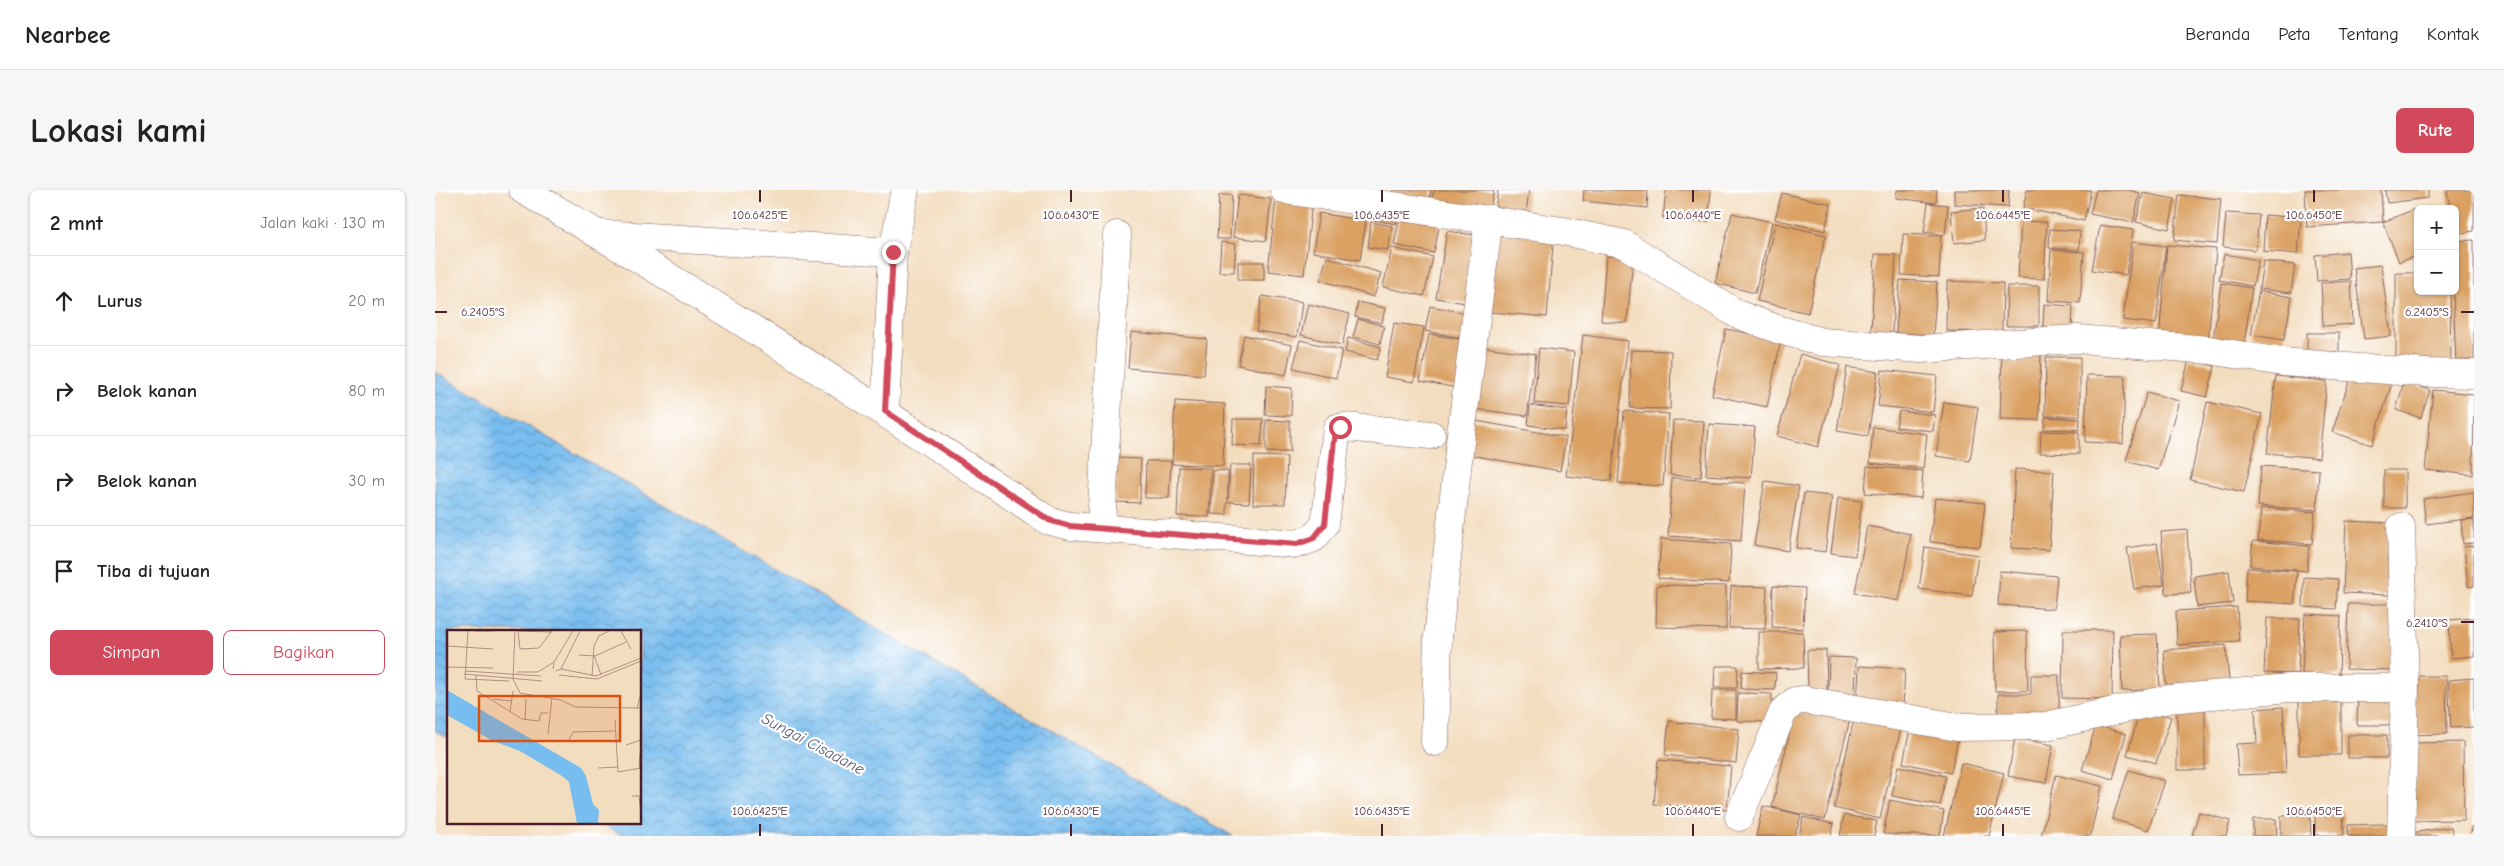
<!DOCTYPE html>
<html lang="id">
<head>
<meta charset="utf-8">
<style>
	:root { --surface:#fff; --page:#f6f6f6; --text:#222; --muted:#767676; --line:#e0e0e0; --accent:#d1495b }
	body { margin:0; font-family:"Comic Neue",sans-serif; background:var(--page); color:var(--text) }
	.controls { position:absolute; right:15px; top:15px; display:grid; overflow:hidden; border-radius:8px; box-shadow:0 1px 4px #0004 }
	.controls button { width:45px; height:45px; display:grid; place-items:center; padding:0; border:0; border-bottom:1px solid var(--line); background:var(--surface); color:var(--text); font:25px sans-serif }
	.stop { position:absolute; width:15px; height:15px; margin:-11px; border:4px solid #d1495b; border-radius:50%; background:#fff }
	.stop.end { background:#d1495b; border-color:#fff; box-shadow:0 1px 5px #0008 }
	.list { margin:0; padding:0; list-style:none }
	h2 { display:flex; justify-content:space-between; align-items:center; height:65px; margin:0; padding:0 20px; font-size:21px }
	h2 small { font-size:16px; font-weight:400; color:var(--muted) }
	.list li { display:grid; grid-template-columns:32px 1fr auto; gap:15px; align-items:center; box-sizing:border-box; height:90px; padding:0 20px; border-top:1px solid var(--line) }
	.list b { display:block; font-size:19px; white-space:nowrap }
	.list em { font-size:16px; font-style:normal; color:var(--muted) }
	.actions { display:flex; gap:10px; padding:15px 20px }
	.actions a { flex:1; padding:11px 0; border:1px solid var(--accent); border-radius:8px; text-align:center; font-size:18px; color:var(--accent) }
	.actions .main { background:var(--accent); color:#fff }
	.icon { flex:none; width:28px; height:28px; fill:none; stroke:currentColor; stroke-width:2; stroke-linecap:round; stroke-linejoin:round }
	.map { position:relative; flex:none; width:2039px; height:646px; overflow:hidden; border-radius:8px }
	header { display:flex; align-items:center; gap:30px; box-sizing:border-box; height:70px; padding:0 25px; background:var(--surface); border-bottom:1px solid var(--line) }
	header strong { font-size:24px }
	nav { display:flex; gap:28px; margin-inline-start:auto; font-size:18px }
	.intro { display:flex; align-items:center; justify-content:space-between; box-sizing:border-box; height:120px; padding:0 30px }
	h1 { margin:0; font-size:35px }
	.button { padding:12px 22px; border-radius:8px; background:var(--accent); color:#fff; font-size:18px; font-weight:700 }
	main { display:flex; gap:30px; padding:0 30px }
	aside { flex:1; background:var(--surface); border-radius:8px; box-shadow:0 1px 4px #0004 }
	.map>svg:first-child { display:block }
	.water { fill:url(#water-waves); stroke:#616e8d }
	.building { fill:#daa164 }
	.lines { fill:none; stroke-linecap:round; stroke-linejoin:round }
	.minor-casing { stroke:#85625f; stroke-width:29 }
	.minor { stroke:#fff; stroke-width:28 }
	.route { stroke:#d1495b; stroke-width:6 }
	.ticks { fill:none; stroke:#4a1f2b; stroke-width:2 }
	.labels { text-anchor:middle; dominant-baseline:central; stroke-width:4.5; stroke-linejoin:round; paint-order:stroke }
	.water-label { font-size:16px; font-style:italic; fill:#5a5670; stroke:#fff }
	.inset-road { fill:none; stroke:#af9184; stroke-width:1 }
	.view { fill:#d8530f; fill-opacity:0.15; stroke:#d8530f; stroke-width:2.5 }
	.inset-edge { fill:none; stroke:#4a1f2b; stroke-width:2.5 }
	.ticks-label { font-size:12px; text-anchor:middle; fill:#4a1f2b; stroke:#fff; stroke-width:4.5; stroke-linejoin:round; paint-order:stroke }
</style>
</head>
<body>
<header>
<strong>Nearbee</strong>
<nav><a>Beranda</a><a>Peta</a><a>Tentang</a><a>Kontak</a></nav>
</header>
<div class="intro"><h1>Lokasi kami</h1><a class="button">Rute</a></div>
<main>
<aside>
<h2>2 mnt<small>Jalan kaki · 130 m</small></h2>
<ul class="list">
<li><svg class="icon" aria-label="ahead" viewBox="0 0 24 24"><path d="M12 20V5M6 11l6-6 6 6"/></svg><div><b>Lurus</b></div><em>20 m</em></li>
<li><svg class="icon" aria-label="right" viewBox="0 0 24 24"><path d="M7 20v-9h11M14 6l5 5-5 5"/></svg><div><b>Belok kanan</b></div><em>80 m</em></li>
<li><svg class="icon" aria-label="right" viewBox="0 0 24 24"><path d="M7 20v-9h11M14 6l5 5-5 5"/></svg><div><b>Belok kanan</b></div><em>30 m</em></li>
<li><svg class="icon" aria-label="arrive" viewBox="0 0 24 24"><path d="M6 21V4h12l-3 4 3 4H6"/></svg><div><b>Tiba di tujuan</b></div></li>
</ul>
<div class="actions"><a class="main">Simpan</a><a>Bagikan</a></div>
</aside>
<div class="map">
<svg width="2039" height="646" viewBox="0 0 2039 646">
	<defs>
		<pattern id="water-waves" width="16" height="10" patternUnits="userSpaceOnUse" patternTransform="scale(1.25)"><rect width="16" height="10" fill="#78bdef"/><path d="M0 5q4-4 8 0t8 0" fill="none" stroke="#6499c2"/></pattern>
	</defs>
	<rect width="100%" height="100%" fill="#fff"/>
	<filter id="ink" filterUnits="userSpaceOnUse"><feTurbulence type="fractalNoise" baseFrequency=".02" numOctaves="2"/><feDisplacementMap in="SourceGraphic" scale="10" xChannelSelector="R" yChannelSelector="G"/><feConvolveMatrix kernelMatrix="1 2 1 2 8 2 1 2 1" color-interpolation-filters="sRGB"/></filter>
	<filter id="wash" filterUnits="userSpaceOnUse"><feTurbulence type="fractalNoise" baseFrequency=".0096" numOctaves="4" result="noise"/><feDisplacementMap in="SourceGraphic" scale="20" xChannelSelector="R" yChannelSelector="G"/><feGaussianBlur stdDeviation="1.12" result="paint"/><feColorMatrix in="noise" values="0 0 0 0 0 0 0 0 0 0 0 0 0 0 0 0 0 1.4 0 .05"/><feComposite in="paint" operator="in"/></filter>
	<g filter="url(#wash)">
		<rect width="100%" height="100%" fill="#f3ddbf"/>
		<path class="water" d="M0,182L798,646H187L162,632H205V441H14V548L0,541Z"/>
		<g id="blocks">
			<g class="building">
				<path d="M958,0H996L994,10L957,2Z"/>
				<path d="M999,0H1059L1054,22L997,10Z"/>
				<path d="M1063,0H1094L1091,24L1060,19Z"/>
				<path d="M1149,0H1213L1212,18L1148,11Z"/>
				<path d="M1231,0H1276L1273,32L1228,29Z"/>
				<path d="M1462,0H1502L1501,13L1461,8Z"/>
				<path d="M1519,0H1574L1573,17L1519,14Z"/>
				<path d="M1592,0H1656L1649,31L1588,18Z"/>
				<path d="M1661,0H1693L1705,3L1698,33L1655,24Z"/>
				<path d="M1870,0H1946L1948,32L1980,19L1983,25V65L1964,72L1948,32L1872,37Z"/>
				<path d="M1950,0H1993V8L1952,13Z"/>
				<path d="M2012,0H2039V41L2020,44V19H2015Z"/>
				<path d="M1347,3L1396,14L1390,41L1340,29Z"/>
				<path d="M1708,3L1740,9L1734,39L1701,32Z"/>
				<path d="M784,5H797L795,49H782Z"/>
				<path d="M803,5L836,9L831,51L798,47Z"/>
				<path d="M1744,5L1786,9L1782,54L1739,50Z"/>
				<path d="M841,8L877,12L869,85L833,81Z"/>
				<path d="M1493,13L1513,15L1510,45L1489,42Z"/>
				<path d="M940,14L963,18L961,34L938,30Z"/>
				<path d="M1548,18L1550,50L1519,53L1516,21Z"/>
				<path d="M966,19L1006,26L999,63L959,55Z"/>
				<path d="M884,23L931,31L925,70L878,62Z"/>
				<path d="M1297,23L1337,32L1320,103L1280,93Z"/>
				<path d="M1791,23L1824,25L1821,60L1788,57Z"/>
				<path d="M1830,25L1866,28L1863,64L1828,61Z"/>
				<path d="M1586,31L1612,32L1609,89L1583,88Z"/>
				<path d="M936,32L957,36L953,60L933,57Z"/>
				<path d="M1340,33L1391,45L1373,123L1322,111Z"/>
				<path d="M1665,35L1698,40L1691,85L1657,80Z"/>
				<path d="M1063,38L1119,43L1112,127L1055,122Z"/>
				<path d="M1615,39L1645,41L1644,60L1614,58Z"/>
				<path d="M1012,41L1047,46L1036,114L1001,108Z"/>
				<path d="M1468,44L1506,46L1504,87L1466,85Z"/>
				<path d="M2039,50V174L2021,175L2018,101H2020V51Z"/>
				<path d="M786,52L801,54L799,82H784Z"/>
				<path d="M1698,52L1731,56L1721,134L1688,130Z"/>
				<path d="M1732,55L1781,59L1773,153L1724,149Z"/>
				<path d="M957,58L998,67L989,106L948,97Z"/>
				<path d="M1616,60L1649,62L1645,113L1613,111Z"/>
				<path d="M1913,62L1915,89L1882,91L1880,65Z"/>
				<path d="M1440,64L1461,65L1457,143L1436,142Z"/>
				<path d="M1789,64L1823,70L1818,96L1784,90Z"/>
				<path d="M1171,66L1198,68L1192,133L1166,131Z"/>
				<path d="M892,67L946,83L939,107L885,90Z"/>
				<path d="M1828,71L1860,75L1856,103L1824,99Z"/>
				<rect x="803" y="72" width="26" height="18"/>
				<path d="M1946,75L1956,146L1929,149L1919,78Z"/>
				<path d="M1961,83H1983V101H2015L2016,175H1961Z"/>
				<path d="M1465,90L1502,92L1498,145L1461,143Z"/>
				<path d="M1512,91L1568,93L1567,142L1511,141Z"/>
				<path d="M1916,91L1918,134L1888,136L1886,93Z"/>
				<path d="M1786,93L1817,98L1809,155L1778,151Z"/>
				<path d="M1572,96H1604V136H1571Z"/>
				<path d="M1824,101L1857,107L1849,150L1816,145Z"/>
				<path d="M827,106L867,112L862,147L821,141Z"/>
				<path d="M923,112L950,118L947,133L920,127Z"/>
				<path d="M873,114L915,124L907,155L866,145Z"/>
				<path d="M1609,114L1638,116L1637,139L1608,137Z"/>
				<path d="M995,116L1036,124L1031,149L990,141Z"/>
				<path d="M923,129L949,136L945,154L918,147Z"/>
				<path d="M959,133L989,137L979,192L950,187Z"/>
				<path d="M1291,139L1346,150L1332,217L1277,205Z"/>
				<path d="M696,142L772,149L769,185L693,178Z"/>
				<rect x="1872" y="143" width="32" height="19"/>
				<path d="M994,144L1031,150L1023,198L985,191Z"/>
				<path d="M809,145L857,155L851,185L803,175Z"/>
				<path d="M1148,145L1193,151L1176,291L1131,286Z"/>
				<path d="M913,148L946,157L942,170L910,162Z"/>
				<path d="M865,150L907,160L901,188L858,178Z"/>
				<path d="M1042,156L1101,164L1092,226L1033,218Z"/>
				<path d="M1104,158L1139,162L1134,216L1099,213Z"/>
				<path d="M1567,159L1606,160L1604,230L1565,229Z"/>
				<path d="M1196,160L1236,161L1235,219L1195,218Z"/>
				<path d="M1365,164L1405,175L1383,257L1342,246Z"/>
				<path d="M1611,167H1645V226H1610Z"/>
				<path d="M1754,170L1780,176L1772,207L1746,201Z"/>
				<path d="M1412,177L1443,182L1433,246L1402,241Z"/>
				<path d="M1447,180L1502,186L1498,222L1443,216Z"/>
				<path d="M1918,180L1957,193L1937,255L1897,242Z"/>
				<path d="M1652,185L1690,186L1688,254L1650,252Z"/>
				<path d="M1841,186L1892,191L1884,268L1832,263Z"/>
				<path d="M1969,192L1995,200L1986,228L1961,220Z"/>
				<path d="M831,196L857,198L856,226L830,225Z"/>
				<path d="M1998,200L2039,204L2038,285L1990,280Z"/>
				<path d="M1712,202L1744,211L1723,280L1691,271Z"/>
				<path d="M740,211L790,214L788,276L737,274Z"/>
				<path d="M1509,212L1543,217L1535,271L1501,266Z"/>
				<path d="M1772,212L1827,224L1809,302L1755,290Z"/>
				<path d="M1095,215L1132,220L1130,240L1093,235Z"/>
				<path d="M1189,221L1234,224L1228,296L1183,293Z"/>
				<path d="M1464,221L1500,225L1498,241L1461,237Z"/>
				<path d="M1610,227L1645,229L1644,240L1609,239Z"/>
				<path d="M798,229H828L826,256L797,255Z"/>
				<path d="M1030,229L1131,247L1125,281L1024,263Z"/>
				<path d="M831,230L855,231V262H831Z"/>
				<path d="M1238,230L1269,231L1266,287L1235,285Z"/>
				<path d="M1274,234L1320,237L1316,288L1271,285Z"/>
				<path d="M1438,237L1492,244L1488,279L1435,273Z"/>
				<path d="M1606,241L1644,242V264L1605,263Z"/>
				<path d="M819,266L852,267L850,314H818Z"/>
				<path d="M682,268L706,269L705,313L680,312Z"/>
				<path d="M711,271H736L734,308H710Z"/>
				<path d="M795,275H816L814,313L792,312V325L776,324L778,280L793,281V310Z"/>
				<path d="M1432,276L1488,281L1486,308L1430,303Z"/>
				<path d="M1826,276L1884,280L1882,320L1823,316Z"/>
				<path d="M744,277L776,278L774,327L742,326Z"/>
				<path d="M1580,279L1619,281L1614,360L1576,358Z"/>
				<rect x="1949" y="280" width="21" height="38"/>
				<path d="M1237,288L1310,293L1306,351L1233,346Z"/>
				<path d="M1330,291L1364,296L1353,361L1319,355Z"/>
				<path d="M2039,302V328L1991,334L1988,309Z"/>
				<path d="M1369,303L1397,306L1390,362L1361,358Z"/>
				<path d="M1403,308L1427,311L1420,366L1396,363Z"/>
				<path d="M1500,308L1550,313L1545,357L1495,352Z"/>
				<path d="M1826,318L1880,322L1877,354L1823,350Z"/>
				<path d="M2039,329V353L2028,354L2026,330Z"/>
				<path d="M1911,331L1957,333L1954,405L1908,403Z"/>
				<path d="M1432,336L1476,344L1464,411L1420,403Z"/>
				<path d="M1752,340L1756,403L1731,404L1726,342Z"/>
				<path d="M1226,349L1296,354L1294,393L1223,388Z"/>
				<path d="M1818,351L1874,356L1872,381L1815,376Z"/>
				<path d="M1722,353L1729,395L1699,399L1692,358Z"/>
				<path d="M2039,356V396L2033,397L2029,357Z"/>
				<path d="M1490,357L1543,365L1537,406L1484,399Z"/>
				<path d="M1812,378L1862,381L1859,414L1810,411Z"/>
				<path d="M1565,381L1622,386L1619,419L1563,415Z"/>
				<path d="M1794,381L1798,413L1762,417L1759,386Z"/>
				<path d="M1869,387L1903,389L1901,419L1868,417Z"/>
				<path d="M1222,395L1291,396V439L1221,437Z"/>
				<path d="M1296,396L1332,397L1330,439L1294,438Z"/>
				<path d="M1338,396L1370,398L1368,439L1337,437Z"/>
				<path d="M1913,414H1957L1956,480L1911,479Z"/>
				<path d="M1802,417L1804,451L1742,455L1741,421Z"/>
				<path d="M1870,424L1906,426L1904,485L1867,484Z"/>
				<path d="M1832,428L1865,429L1863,484L1829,483Z"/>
				<path d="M2039,428V466L2016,468L2014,430Z"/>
				<path d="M1628,440H1678L1677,509L1627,508Z"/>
				<path d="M1592,441L1593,501H1560L1559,442Z"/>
				<path d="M1324,442H1368L1369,478L1324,479Z"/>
				<path d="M1722,444L1725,499L1687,501L1685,445Z"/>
				<path d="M1791,455L1794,491L1731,495L1729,460Z"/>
				<path d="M1372,460H1391L1392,501H1373Z"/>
				<path d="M1394,467L1421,468L1420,509H1393Z"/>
				<path d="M1280,476H1303L1302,498H1279Z"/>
				<path d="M1424,476L1470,479L1468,517L1422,514Z"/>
				<path d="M1307,481L1341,483L1340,500L1306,499Z"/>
				<path d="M1596,485H1624V532H1563V504H1596Z"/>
				<path d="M1973,486H2011L2012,544L1974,545Z"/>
				<path d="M2039,488V537L2016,538L2013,490Z"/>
				<path d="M1277,500H1301V529L1276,528Z"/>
				<path d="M1303,503L1337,504V532L1302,531Z"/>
				<path d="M1923,503L1958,504L1957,535H1922Z"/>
				<path d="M1864,511L1906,512V565H1864Z"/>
				<path d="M1361,516L1415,529L1390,630L1337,617Z"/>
				<rect x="1742" y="516" width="28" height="64"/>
				<path d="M1706,517L1736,527L1721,573L1692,565Z"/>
				<path d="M1848,517L1851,583L1803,585L1801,554L1822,553L1820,519Z"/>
				<path d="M1420,524L1467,534L1445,629L1399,618Z"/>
				<path d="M1234,531L1304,539L1301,573L1230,565Z"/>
				<path d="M1661,535L1691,544L1678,589L1647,580Z"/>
				<path d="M1475,539L1523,549L1516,583L1468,573Z"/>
				<rect x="1913" y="545" width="39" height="23"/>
				<path d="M1580,548L1618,555L1611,593L1573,586Z"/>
				<path d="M2028,552L2029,630L1975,631L1974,553Z"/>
				<path d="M1223,570L1296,576L1292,620L1219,614Z"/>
				<path d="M1526,573L1569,583L1554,646H1509Z"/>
				<path d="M1463,576L1511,586L1505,615L1457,606Z"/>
				<path d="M1694,580L1730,591L1713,640L1677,629Z"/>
				<path d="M1621,585L1667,596L1655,646H1606Z"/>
				<path d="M1455,610L1509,621L1505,646L1448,644Z"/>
				<path d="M1328,616L1366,625L1360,646H1321Z"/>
				<path d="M1880,621H1908L1909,645H1880Z"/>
				<path d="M1764,622L1795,631L1791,646H1757Z"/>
				<path d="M1875,624L1876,646H1846V626Z"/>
				<path d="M1409,625L1442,631L1439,646H1405Z"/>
				<path d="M1368,627L1399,634L1396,646H1364Z"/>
				<path d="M1818,629H1841L1842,646H1818Z"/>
				<path d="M1954,634V646H1913V635Z"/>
				<path d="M2016,637L2018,646H1970L1969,644Z"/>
				<path d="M2036,637H2039V646H2037Z"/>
			</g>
		</g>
	</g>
	<g filter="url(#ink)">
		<use href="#blocks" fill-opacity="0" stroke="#85625f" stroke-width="1"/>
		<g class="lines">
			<g class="minor-casing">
				<g id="minor">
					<path d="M88,0C267,104 442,216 614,331L635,336L862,354L879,348L890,334L902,238L910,237L996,245"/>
					<path d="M849,0L1128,41L1189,54L1302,124L1342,139L1387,152L1486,159L1643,149L1774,160L1847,172L1991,183L2039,184"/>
					<path d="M166,44L458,62"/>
					<path d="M450,221L458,62L470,0"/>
					<path d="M666,337L682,45"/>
					<path d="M1000,552L1003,447L1026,244L1054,29"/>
					<path d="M1304,627L1348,522L1360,511L1370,510L1522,537L1611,536L1734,509L1854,498H1970"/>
					<path d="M1966,646L1970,498L1966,337"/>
				</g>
			</g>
			<use href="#minor" class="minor"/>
		</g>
	</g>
	<g class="lines" filter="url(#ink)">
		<path class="route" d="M458,62L450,221L614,330L635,336L862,354L879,348L890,334L900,241L905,237"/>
	</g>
	<path class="ticks" d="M325,0V12M636,0V12M947,0V12M1258,0V12M1568,0V12M1879,0V12M0,122H12M2026,122H2039M2026,432H2039M325,634V646M636,634V646M947,634V646M1258,634V646M1568,634V646M1879,634V646"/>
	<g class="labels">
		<g class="water-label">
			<text transform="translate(378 554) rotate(28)">Sungai Cisadane</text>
		</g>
	</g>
	<g transform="translate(12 440)">
		<rect width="194" height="194" fill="#f3ddbf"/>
		<path d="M0,60L134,138L139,146L146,174L152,180L151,193H130L122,152L115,146L73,121L46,111L0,85Z" fill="#78bdef"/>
		<path class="inset-road" d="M21,1L18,49L62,51M28,1H47M68,1L66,49L73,63L114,70L128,77L194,78M71,1L73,19L92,18L105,1M71,1L104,2M174,1L184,19M0,16L46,19M132,25L148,26L179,12M147,25L154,45M0,37L46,38M106,39L107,32L126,1M114,39L133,1M18,41L94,46M109,41L114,39L149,46L194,28M70,42H91L107,32M17,44L95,51M29,45L30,61L75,89L92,91L94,83H101M112,45L150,49L194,31M145,46L147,16L152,6L162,1M46,69L64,71M190,79L194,62M63,82L66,61M78,90L79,69M168,90L171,142L194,138M101,104L105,68M122,110L126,102L168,101M179,115L194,110M151,138L171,137M192,139L193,123M185,166H192L194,183"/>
		<path class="view" d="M32,66H173V111H32Z"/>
		<rect width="194" height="194" class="inset-edge"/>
	</g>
	<g class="ticks-label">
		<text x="325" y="29">106.6425°E</text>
		<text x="636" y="29">106.6430°E</text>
		<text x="947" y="29">106.6435°E</text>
		<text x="1258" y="29">106.6440°E</text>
		<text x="1568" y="29">106.6445°E</text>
		<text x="1879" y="29">106.6450°E</text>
		<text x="48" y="126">6.2405°S</text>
		<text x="1992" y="126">6.2405°S</text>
		<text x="1992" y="437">6.2410°S</text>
		<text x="325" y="625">106.6425°E</text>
		<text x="636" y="625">106.6430°E</text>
		<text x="947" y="625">106.6435°E</text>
		<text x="1258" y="625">106.6440°E</text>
		<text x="1568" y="625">106.6445°E</text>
		<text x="1879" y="625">106.6450°E</text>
	</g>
</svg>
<div class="controls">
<button>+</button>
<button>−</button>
</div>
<div class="stop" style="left:905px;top:237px"></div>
<div class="stop end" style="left:458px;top:62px"></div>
</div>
</main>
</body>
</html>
